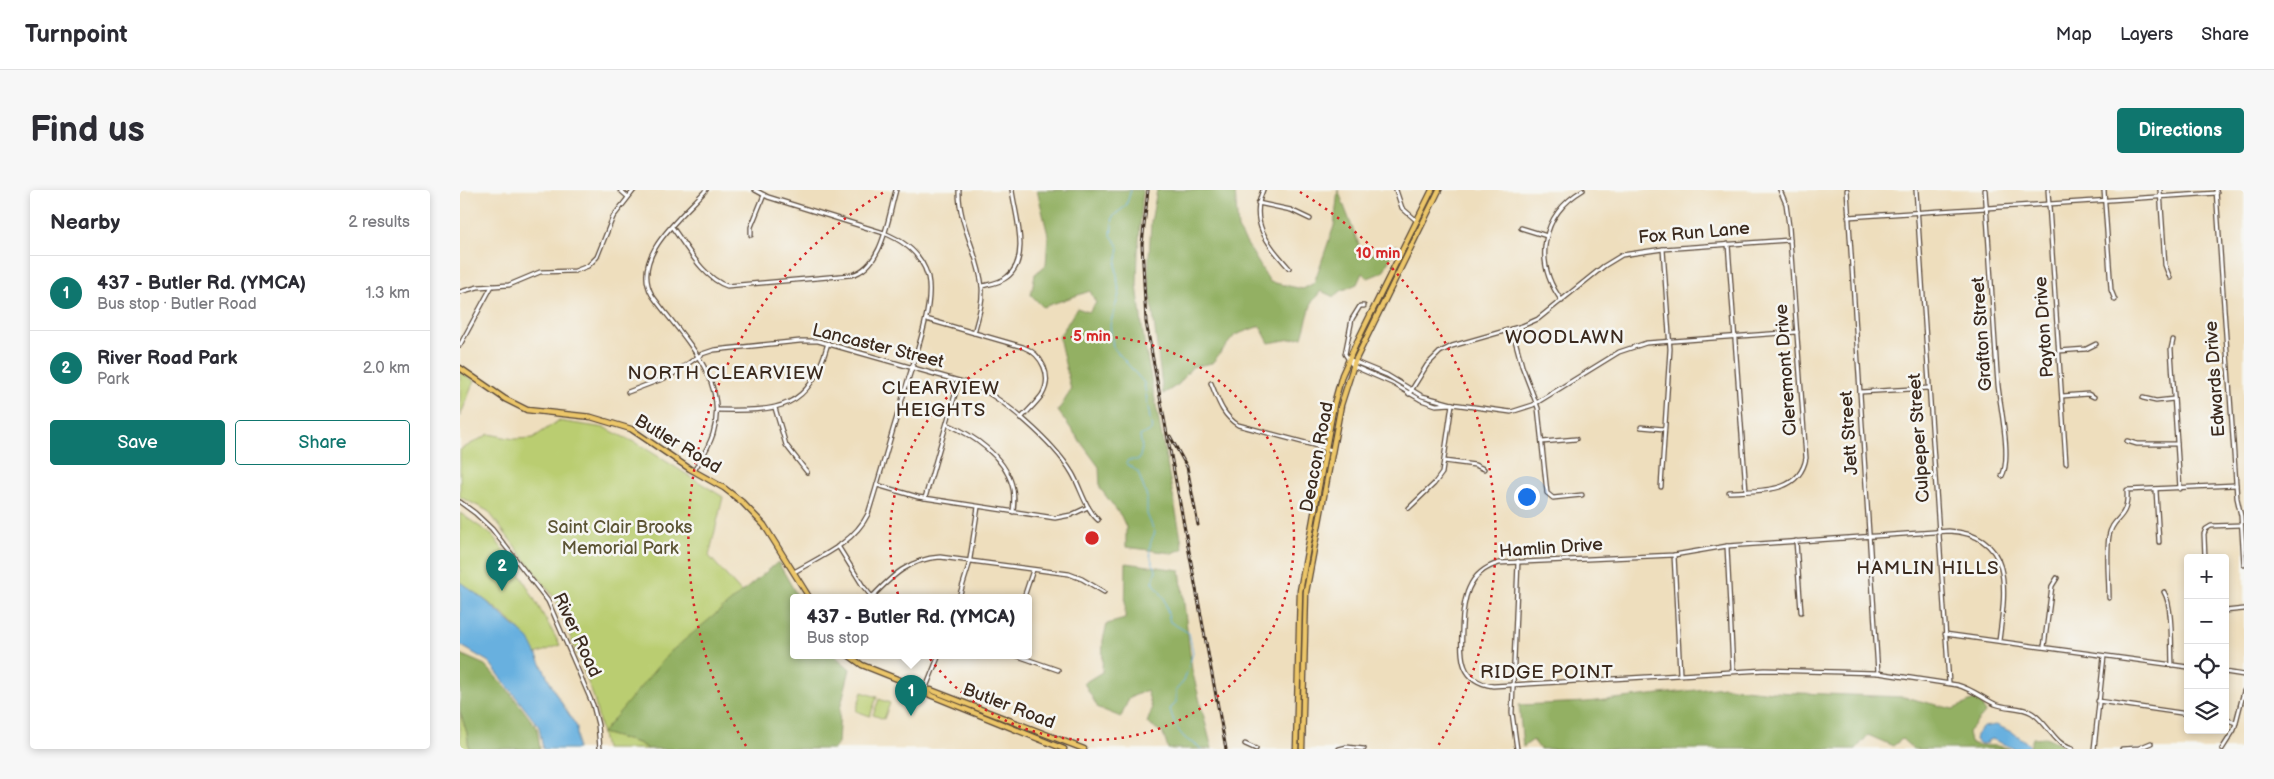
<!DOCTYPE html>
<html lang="en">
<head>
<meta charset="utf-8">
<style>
	:root { --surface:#fff; --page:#f7f7f7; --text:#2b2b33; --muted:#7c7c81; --line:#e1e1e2; --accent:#0f766e }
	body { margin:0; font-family:"Balsamiq Sans",sans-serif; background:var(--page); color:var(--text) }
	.controls { position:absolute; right:15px; bottom:15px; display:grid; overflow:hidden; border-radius:5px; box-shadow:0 2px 8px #0003 }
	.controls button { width:45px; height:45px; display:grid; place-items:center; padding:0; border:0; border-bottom:1px solid var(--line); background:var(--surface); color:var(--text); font:25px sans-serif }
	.you { position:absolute; left:1066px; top:306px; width:18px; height:18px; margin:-12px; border:4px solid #fff; border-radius:50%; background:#1a73e8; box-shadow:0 0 0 8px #1a73e833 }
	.badge { display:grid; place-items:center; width:32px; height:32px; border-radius:50%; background:var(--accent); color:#fff; font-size:16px; font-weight:700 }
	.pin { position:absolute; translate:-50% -41px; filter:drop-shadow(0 1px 2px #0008) }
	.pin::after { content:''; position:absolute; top:26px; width:18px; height:15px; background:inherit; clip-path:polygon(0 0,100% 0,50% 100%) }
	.popup { position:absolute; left:330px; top:404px; width:242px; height:65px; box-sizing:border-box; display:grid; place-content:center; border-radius:5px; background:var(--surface); filter:drop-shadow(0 1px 4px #0005); font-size:16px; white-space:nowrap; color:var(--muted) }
	.popup b { font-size:19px; color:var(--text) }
	.popup::after { content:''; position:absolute; left:50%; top:100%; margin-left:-10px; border:10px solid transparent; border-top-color:var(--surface) }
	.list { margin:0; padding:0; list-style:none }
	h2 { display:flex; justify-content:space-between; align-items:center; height:65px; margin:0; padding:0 20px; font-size:21px }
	h2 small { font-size:16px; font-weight:400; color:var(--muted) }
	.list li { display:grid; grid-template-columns:32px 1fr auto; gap:15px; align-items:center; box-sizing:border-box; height:75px; padding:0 20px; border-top:1px solid var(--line) }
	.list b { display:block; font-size:19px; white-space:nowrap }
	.list p { margin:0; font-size:16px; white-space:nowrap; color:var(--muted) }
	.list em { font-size:16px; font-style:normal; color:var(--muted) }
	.actions { display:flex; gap:10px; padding:15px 20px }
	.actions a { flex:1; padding:11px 0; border:1px solid var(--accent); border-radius:5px; text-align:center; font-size:18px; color:var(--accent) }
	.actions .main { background:var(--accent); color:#fff }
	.icon { flex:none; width:28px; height:28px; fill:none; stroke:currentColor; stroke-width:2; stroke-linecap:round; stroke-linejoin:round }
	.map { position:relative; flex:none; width:1784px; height:559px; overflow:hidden; border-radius:5px }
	header { display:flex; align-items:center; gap:30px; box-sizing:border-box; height:70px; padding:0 25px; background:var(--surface); border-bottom:1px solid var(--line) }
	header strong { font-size:24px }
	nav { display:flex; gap:28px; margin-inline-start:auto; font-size:18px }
	.intro { display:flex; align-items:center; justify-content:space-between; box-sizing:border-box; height:120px; padding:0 30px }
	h1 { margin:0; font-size:35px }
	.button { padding:12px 22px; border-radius:5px; background:var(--accent); color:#fff; font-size:18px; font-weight:700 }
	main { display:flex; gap:30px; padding:0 30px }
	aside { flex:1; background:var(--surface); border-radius:5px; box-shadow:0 2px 8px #0003 }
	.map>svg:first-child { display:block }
	.green { fill:#bacd71; stroke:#7a7c48 }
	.forest { fill:#93b063; stroke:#676d40 }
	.water { fill:#67b0df; stroke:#516d7e }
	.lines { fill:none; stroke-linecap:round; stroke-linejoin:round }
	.stream { stroke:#67b0df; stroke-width:1 }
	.minor-casing { stroke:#564536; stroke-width:5.5 }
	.major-casing { stroke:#564536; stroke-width:7 }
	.minor { stroke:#fff; stroke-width:3 }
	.major { stroke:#ecc669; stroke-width:4.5 }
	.rail-casing { stroke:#3b2a1e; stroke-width:3 }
	.rail { stroke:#f6f6f2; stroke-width:1; stroke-dasharray:4; stroke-linecap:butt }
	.ring { fill:none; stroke:#d62828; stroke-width:2.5; stroke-dasharray:2.5 5 }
	.labels { text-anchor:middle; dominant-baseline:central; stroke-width:5; stroke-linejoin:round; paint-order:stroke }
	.street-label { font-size:18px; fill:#3b2a1e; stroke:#f6f6f2 }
	.park-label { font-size:18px; fill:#5b5333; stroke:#f6f6f2 }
	.neighbourhood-label { font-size:19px; letter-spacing:1px; fill:#3b2a1e; stroke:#f6f6f2 }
	.centre { fill:#d62828; stroke:#f6f6f2; stroke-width:2.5 }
	.ring-label { font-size:15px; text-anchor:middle; font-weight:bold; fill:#d62828; stroke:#f6f6f2; stroke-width:5; stroke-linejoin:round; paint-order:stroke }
</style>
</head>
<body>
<header>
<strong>Turnpoint</strong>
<nav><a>Map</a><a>Layers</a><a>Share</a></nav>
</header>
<div class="intro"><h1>Find us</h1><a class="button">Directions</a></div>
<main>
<aside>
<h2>Nearby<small>2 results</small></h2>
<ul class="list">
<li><span class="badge">1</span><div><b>437 - Butler Rd. (YMCA)</b><p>Bus stop · Butler Road</p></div><em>1.3 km</em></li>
<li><span class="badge">2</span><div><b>River Road Park</b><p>Park</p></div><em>2.0 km</em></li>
</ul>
<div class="actions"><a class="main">Save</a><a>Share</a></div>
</aside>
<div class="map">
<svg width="1784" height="559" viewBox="0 0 1784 559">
	<rect width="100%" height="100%" fill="#f6f6f2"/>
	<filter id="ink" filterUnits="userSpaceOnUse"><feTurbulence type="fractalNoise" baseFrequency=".02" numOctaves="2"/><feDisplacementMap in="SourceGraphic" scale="10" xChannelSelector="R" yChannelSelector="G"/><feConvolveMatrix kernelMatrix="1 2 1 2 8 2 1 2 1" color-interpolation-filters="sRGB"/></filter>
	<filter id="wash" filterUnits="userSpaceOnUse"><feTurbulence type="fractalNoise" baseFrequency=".0096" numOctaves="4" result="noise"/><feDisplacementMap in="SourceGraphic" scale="20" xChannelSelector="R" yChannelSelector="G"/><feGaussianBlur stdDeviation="1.12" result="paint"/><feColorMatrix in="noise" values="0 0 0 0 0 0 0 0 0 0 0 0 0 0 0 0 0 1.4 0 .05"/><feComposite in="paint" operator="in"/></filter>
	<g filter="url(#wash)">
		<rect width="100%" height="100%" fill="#eedebd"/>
		<g class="green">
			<path d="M961,27L948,59L901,153L914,121Z"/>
			<path d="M0,181L14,191L0,227Z"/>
			<path d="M98,231L145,238L180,255L263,307L249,366L281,402L143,543L178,553L188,559H145L134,508L96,410L28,321L0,307V260L29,244L54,249L73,248Z"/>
			<path d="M0,323L32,345L58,380L100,455L76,464C61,433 27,412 0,392Z"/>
			<path d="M402,502L417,507L410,526L396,521Z"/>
			<path d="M419,509L430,513L424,529L413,525Z"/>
			<path d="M0,522L7,543L9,559H0Z"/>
		</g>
		<g class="forest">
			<path d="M577,0H683L678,62L677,95L684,151L723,359L712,363L666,357V337L661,326L640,298L639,277L598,221L611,200L599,147L617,118L629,122L636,113L630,101L583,117L571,105L575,84L586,75L588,45Z"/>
			<path d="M697,0H775L778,39L810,92L843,99L854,93L874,36L878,0L902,63L916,64L937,55L923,82L908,88L902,83L897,94L881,101L874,107L861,101L852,112L842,147L809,153L800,136L775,145L752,173L732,177L719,194L703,204L688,84L691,32Z"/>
			<path d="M318,372L338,407H334V465H374L390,479L380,519L378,553L374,559H188L178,553L142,543L209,463Z"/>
			<path d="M666,373L720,380L732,480L752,559H708L703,543L687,533L692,519L687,500L669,508L661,527L638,518L624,493L642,482L643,450L647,434L665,429Z"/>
			<path d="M0,464L25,475L48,500L77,538L80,559H9L7,543L0,522Z"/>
			<path d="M1264,497L1313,502L1444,507L1493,519L1519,508L1525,523L1508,542L1510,553C1525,558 1534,553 1550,559H1453L1442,549L1433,556L1408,545L1396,559H1080L1073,550L1063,557L1059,515L1127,512Z"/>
			<path d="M1586,547L1612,559H1569L1573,548Z"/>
		</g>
		<g class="water">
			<path d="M0,392L26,411L69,449L96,504L117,537V559H83L79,537L29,472L0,455Z"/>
			<path d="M1536,535C1548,540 1561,546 1570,556L1569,559H1555L1532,549L1527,551L1528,553L1521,554L1515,550L1516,545L1523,537Z"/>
		</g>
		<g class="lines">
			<path class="stream" d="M671,0L666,16L653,26L651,45L659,57L656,76L659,104L650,135L653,157L684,193L692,240L680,246L682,258L679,270H668L666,273L678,282L687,307V324L695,343C687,356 689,367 696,380L693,392L704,408L710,432L729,443L733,463L724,491L716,500V513L710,519C713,529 717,541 725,548C730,553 736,553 741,559"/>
		</g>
	</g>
	<g filter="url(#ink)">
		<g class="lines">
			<g class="minor-casing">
				<g id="minor">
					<path d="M160,0L168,7"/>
					<path d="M295,0L308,7L424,43C444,51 462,64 468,87C475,119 451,177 442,210C430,248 420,286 408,324C394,353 360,367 334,382"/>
					<path d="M499,0C498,34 519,64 522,97C523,113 518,128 514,143"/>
					<path d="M803,0C789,33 808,54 829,78"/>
					<path d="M936,0L942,18L957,31"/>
					<path d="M1387,0L1418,483"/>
					<path d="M1456,0L1489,493"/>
					<path d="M1525,0C1530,65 1533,130 1538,195C1540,216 1552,268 1542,286"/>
					<path d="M1588,0L1606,273"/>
					<path d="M1644,0L1651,100L1655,110"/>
					<path d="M1700,0L1705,75L1710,88"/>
					<path d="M1756,0L1777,308L1781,326L1784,375"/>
					<path d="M798,13L831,20L850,29"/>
					<path d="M1388,27L1757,3"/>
					<path d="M212,37C227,57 243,88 267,96L391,85C423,78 428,27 436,0"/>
					<path d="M1061,38L1087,46"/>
					<path d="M291,45V37L304,5"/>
					<path d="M1268,54L1286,301"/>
					<path d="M522,96C530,94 540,93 547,87C571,69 555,24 552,0"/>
					<path d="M0,102L18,97L49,95L80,82L115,81L128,76L137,67L153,27L174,0"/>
					<path d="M1102,111C1073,72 1081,25 1123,0"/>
					<path d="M904,116H900L892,129L885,164L893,176L932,193L961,210L976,215L992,214L1051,222L1073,215L1159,162L1186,153L1337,142"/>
					<path d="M466,129L563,157C582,164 593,186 582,205C576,213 568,221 561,228"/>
					<path d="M1052,139L1062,176L1078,218L1087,303L1093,308L1122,305"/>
					<path d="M1713,150L1711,159L1720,299"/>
					<path d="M0,155L32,96"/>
					<path d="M1599,161L1626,159L1636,154"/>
					<path d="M888,169L927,185L962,206L992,214"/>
					<path d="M751,193C758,210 762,225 778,235L872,260"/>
					<path d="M168,202L210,186L242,164L254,160L340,151H358L510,194C542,206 594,253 612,283C621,298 625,318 638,330"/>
					<path d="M1400,202L1469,198"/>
					<path d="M949,204L967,175L980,162L992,156L1062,136L1078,129L1144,76L1162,65L1203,59L1330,50"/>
					<path d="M1602,206L1628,204L1634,207"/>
					<path d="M1683,208L1696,211L1714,209"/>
					<path d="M315,218L326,255L347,282"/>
					<path d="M257,220C319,221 349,221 368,153"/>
					<path d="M487,234C513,245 544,266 552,295C555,304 554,313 553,322"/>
					<path d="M1181,237L1204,239"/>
					<path d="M1667,251L1677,254H1717"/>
					<path d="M1082,252L1116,249"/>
					<path d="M984,271L1015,275L1024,279"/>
					<path d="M234,281C241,269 249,257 253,244C270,189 221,146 192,105C170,66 222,27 246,0"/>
					<path d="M417,295L458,307L595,328L611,325L628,317"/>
					<path d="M1201,297L1210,159L1203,59"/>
					<path d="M1696,300L1699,352"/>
					<path d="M1269,302C1298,300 1339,305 1346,268L1329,36L1326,14L1320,0"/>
					<path d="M465,308L499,191"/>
					<path d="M0,312L15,323L32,339L88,411L133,515L138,535L140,559"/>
					<path d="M949,318L974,294L982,283L992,214"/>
					<path d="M1336,351L1341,422"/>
					<path d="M378,356L403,396L412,407"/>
					<path d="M1267,356L1273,480"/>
					<path d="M1214,365L1220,484"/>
					<path d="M1745,368L1744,344L1746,339L1751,336L1781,335"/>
					<path d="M1704,402C1713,416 1711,458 1712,475"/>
					<path d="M412,407C432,386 449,369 480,367L609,384L622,389L644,402"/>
					<path d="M499,407L509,375L518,317"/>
					<path d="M564,407L573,380"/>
					<path d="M1649,408C1649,388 1646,365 1649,346C1653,325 1669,331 1667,300L1776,295"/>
					<path d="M1765,421L1784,419"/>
					<path d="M1485,444L1728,477"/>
					<path d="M1539,451C1545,404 1556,345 1489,341L1267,356L1214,365L1039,373C1007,382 1003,410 1002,439C1001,466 999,491 1033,496L1305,480L1418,483L1497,495C1512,499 1522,508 1535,514C1547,519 1561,516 1572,523C1588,533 1593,553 1612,559"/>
					<path d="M1584,457L1592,396L1597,388"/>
					<path d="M555,465L598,480"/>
					<path d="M1765,482L1784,485"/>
					<path d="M465,500L479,465"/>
					<path d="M1638,511L1728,524"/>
					<path d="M1765,529L1776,533"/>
					<path d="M785,554L796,559"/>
					<path d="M879,559L887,557L904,559"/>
					<path d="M1057,559L1052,523L1058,371"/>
					<path d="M1634,559L1644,466"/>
					<path d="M1662,559L1679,558L1691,553"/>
					<path d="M1762,559L1774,540L1784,501"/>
				</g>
			</g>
			<g class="major-casing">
				<g id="major">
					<path d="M0,178L45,209L67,220L131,227L171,239L230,279L264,298L282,312L304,335L349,407"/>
					<path d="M388,465L402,475L465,500L470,505L604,559"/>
					<path d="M465,500H471L624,559"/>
					<path d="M836,559L840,401L874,214L882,185L895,156L972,0"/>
					<path d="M842,559L846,402L881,215L895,171L979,0"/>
				</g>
			</g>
			<use href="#minor" class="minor"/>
			<use href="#major" class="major"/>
			<g class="rail-casing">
				<g id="rail">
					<path d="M688,0L682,54L686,132L766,559"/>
					<path d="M710,246L727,277L738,335"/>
				</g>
			</g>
			<use href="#rail" class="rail"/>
		</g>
	</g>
	<g class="ring">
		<circle cx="632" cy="348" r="202"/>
		<path d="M286 556A404 404 0 0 1 424 2M840 2A404 404 0 0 1 978 556"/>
	</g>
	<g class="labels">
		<g class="street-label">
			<text transform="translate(1234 43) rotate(-5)">Fox Run Lane</text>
			<text transform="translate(1584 137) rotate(-94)">Payton Drive</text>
			<text transform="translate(1522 144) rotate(-94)">Grafton Street</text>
			<text transform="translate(418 156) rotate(14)">Lancaster Street</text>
			<text transform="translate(1326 180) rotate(-94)">Cleremont Drive</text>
			<text transform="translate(1755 189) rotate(-94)">Edwards Drive</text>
			<text transform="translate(1389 243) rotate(-94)">Jett Street</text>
			<text transform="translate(1459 248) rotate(-94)">Culpeper Street</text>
			<text transform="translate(218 254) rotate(31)">Butler Road</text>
			<text transform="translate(857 267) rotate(-79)">Deacon Road</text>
			<text transform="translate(1091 358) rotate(-4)">Hamlin Drive</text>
			<text transform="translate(117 445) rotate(65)">River Road</text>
			<text transform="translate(549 516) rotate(21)">Butler Road</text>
		</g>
		<g class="park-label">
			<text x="160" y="337">Saint Clair Brooks<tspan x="160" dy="21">Memorial Park</tspan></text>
		</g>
		<g class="neighbourhood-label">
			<text x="1105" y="147">WOODLAWN</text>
			<text x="266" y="183">NORTH CLEARVIEW</text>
			<text x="481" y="198">CLEARVIEW<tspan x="481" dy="22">HEIGHTS</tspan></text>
			<text x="1468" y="378">HAMLIN HILLS</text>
			<text x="1087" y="482">RIDGE POINT</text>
		</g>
	</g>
	<circle cx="632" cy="348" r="8" class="centre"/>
	<g class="ring-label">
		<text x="918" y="68">10 min</text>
		<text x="632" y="151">5 min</text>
	</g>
</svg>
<div class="controls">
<button>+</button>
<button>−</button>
<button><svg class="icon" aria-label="locate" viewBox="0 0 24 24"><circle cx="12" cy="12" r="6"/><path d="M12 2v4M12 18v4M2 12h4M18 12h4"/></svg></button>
<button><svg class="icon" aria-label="layers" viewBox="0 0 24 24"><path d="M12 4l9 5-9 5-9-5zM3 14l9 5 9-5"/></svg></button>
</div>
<div class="you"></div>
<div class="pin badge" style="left:451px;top:526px">1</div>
<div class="popup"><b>437 - Butler Rd. (YMCA)</b>Bus stop</div>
<div class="pin badge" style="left:42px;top:401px">2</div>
</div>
</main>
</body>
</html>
